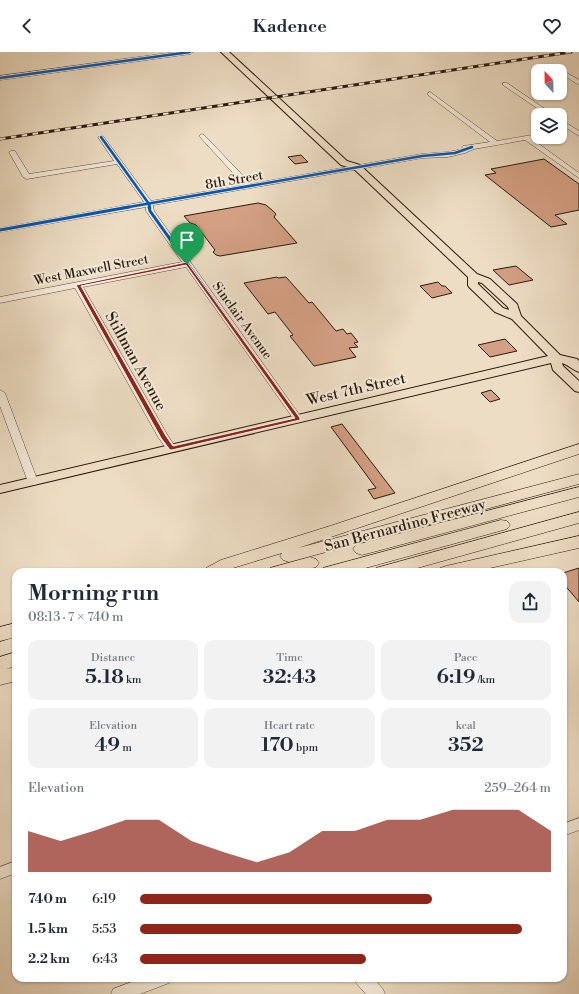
<!DOCTYPE html>
<meta charset="utf-8">
<style>
:root{--surface:#fff;--page:#f2f2f3;--text:#1f2937;--muted:#747a83;--accent:#8f2418}
body{margin:0;font-family:"Libre Bodoni",serif;background:var(--page);color:var(--text);height:100vh;display:flex;flex-direction:column;font-size:15px;white-space:nowrap}
*{box-sizing:border-box;margin:0}
p{font-size:13px;color:var(--muted)}
.icon{flex:none;width:22px;height:22px;fill:none;stroke:currentColor;stroke-width:2;stroke-linecap:round;stroke-linejoin:round}
.map{position:relative;flex:1;overflow:hidden}
.drawer{position:absolute;left:12px;top:516px;width:555px;height:414px;display:flex;flex-direction:column;background:var(--surface);border-radius:12px;box-shadow:0 1px 3px #0004}
.drawer>*{flex:none}
.needle{width:26px;rotate:338deg}
.buttons{position:absolute;left:531px;top:12px;display:grid;gap:8px}
.buttons a{display:grid;place-items:center;width:36px;height:36px;border-radius:8px;background:var(--surface);box-shadow:0 1px 3px #0004;font-size:20px}
.pin{position:absolute;display:grid;place-items:center;width:34px;height:34px;color:#fff;margin:-41px -17px;border-radius:50% 50% 50% 0;rotate:-45deg;box-shadow:0 0 4px #0007}
.pin .icon{rotate:45deg}
.round{display:grid;place-items:center;flex:none;width:42px;height:42px;border-radius:12px;background:var(--page)}
.head{display:flex;align-items:center;justify-content:space-between;height:68px;padding:0 16px}
h1{font-size:22px;font-weight:600;line-height:30px}
.stats{display:grid;grid-template-columns:repeat(3,1fr);gap:6px;height:68px;padding:4px 16px}
.stats div{display:grid;align-content:center;border-radius:10px;background:var(--page);text-align:center}
.stats b{font-size:20px;font-weight:600}
.stats small{font-size:11px;font-weight:400}
.stats p{font-size:11px}
.chart{height:112px;padding:8px 16px}
.chart p{display:flex;justify-content:space-between}
.chart svg{width:100%;height:72px;margin-top:4px;fill:var(--accent);opacity:.7}
ul{padding:0 16px;list-style:none;font-size:13px}
li{display:grid;grid-template-columns:64px 48px 1fr;align-items:center;height:30px}
li i{height:10px;border-radius:5px;background:var(--accent)}
header{display:flex;justify-content:space-between;align-items:center;height:52px;padding:0 16px;background:var(--surface);font-size:18px;font-weight:600}
.map>svg:first-child{display:block}
.building{fill:#d4a084;stroke:#2a1a0d}
.lines{fill:none;stroke-linecap:round;stroke-linejoin:round}
.minor-casing{stroke:#5b4b3b;stroke-width:1}
.major-casing{stroke:#2a1a0d;stroke-width:2}
.highway-casing{stroke:#2a1a0d;stroke-width:1}
.minor{fill:#f3e9d9;fill-rule:evenodd}
.major{fill:#edddc4;fill-rule:evenodd}
.highway{fill:#edddc4;fill-rule:evenodd}
.rail-casing{stroke:#2a1a0d;stroke-width:3}
.rail{stroke:#f3e9d9;stroke-width:2;stroke-dasharray:5.5;stroke-linecap:butt}
.cycleway-far2-casing{stroke:#f3e9d9;stroke-width:4}
.cycleway-far1-casing{stroke:#f3e9d9;stroke-width:5}
.cycleway-casing{stroke:#f3e9d9;stroke-width:6}
.cycleway-far2{stroke:#0057b8;stroke-width:2.5}
.cycleway-far1{stroke:#0057b8;stroke-width:3}
.cycleway{stroke:#0057b8;stroke-width:4}
.route{fill:#8f2418;stroke:#fff;fill-rule:evenodd}
.labels{text-anchor:middle;stroke-width:4;stroke-linejoin:round;paint-order:stroke}
.far-street-label{font-size:13px;fill:#2a1a0d;stroke:#f3e9d9}
.street-label{font-size:15px;fill:#2a1a0d;stroke:#f3e9d9}
</style>
<header><svg class="icon" aria-label="back" viewBox="0 0 24 24"><path d="M15 5l-7 7 7 7"/></svg>Kadence<svg class="icon" aria-label="heart" viewBox="0 0 24 24"><path d="M12 20l-8-8c-3-5 5-10 8-4 3-6 11-1 8 4z"/></svg></header>
<div class="map">
<svg width="579" height="942" viewBox="0 0 579 942">
<rect width="100%" height="100%" fill="#edddc4"/>
<filter id="stains"><feTurbulence type="fractalNoise" baseFrequency=".005" numOctaves="4"/><feColorMatrix values="0 0 0 0 .2 0 0 0 0 .09 0 0 0 0 .02 0 0 0 .5 -.17"/></filter>
<radialGradient id="worn" r=".72"><stop offset=".6" stop-color="#630" stop-opacity="0"/><stop offset="1" stop-color="#630" stop-opacity=".3"/></radialGradient>
<g class="building">
<polygon points="301,103 308,110 295,112 288,105"/>
<polygon points="544,107 579,132 579,158 555,163 567,172 551,175 485,123 496,121 491,117"/>
<polygon points="258,151 266,153 273,159 276,162 274,165 297,191 220,204 216,203 213,200 215,198 196,173 190,171 184,164"/>
<polygon points="516,214 533,228 509,233 493,218"/>
<polygon points="277,225 278,226 286,225 309,251 312,250 336,279 343,277 347,282 351,281 358,290 354,291 358,295 349,296 356,305 314,314 290,284 293,283 275,260 268,262 244,231"/>
<polygon points="438,230 442,234 445,234 452,241 432,246 420,234"/>
<polygon points="505,287 517,299 490,305 478,293"/>
<polygon points="491,338 500,347 490,350 481,341"/>
<polygon points="342,372 395,441 374,447 368,438 376,436 331,375"/>
<polygon points="579,516 579,550 563,531 563,521"/>
</g>
<g class="lines">
<defs>
<g id="minor">
<polygon points="177,0 193,0 190,2 0,28 0,24"/>
<polygon points="563,21 567,21 579,28 579,33 563,23"/>
<polygon points="503,31 507,31 554,63 547,63 503,33"/>
<polygon points="430,40 497,89 538,82 538,85 540,85 532,87 579,121 579,126 525,88 474,97 465,101 448,105 422,106 153,153 154,159 301,365 303,367 301,369 295,369 186,215 83,235 168,384 177,397 172,400 168,399 158,385 75,236 0,251 0,245 182,210 146,159 146,155 0,180 0,176 144,150 117,112 27,127 23,125 9,100 11,99 15,99 29,122 114,109 98,85 103,84 151,149 244,133 200,85 199,84 202,82 204,83 251,132 422,102 448,100 463,97 462,95 463,94 490,90 428,43 428,41"/>
<polygon points="560,67 579,79 579,84 560,72"/>
<polygon points="0,338 5,341 38,430 37,432 33,433 28,430 0,354"/>
<polygon points="579,766 579,778 563,784 563,772"/>
<polygon points="16,809 16,821 0,827 0,815"/>
<polygon points="142,926 171,926 169,931 140,942 111,942 113,937"/>
<polygon points="354,926 373,926 383,937 385,942 366,942 356,931"/>
</g>
<path id="major" d="M221,0H229L347,109L360,113L477,222L490,227L517,252L521,264L560,303L577,307L579,309V320C572,318 569,313 562,311L563,314L579,329V340L575,339L553,318L551,311L0,441V433L548,304L512,267L495,260L469,235L468,233V225L354,117L341,113ZM478,230L482,231L508,255L509,258L503,256L478,232Z"/>
<g id="highway">
<polygon points="579,392 579,402 298,496 579,422 579,432 289,510 283,508 280,504 282,501 233,516 226,520 203,520 206,516 221,508 330,474"/>
<polygon points="579,435 579,445 362,503 356,501 353,497 356,493"/>
<polygon points="579,460 579,471 403,520 373,520 376,516"/>
<polygon points="501,468 507,469 510,473 507,477 351,520 320,520 323,516"/>
<polygon points="579,484 579,496 472,520 437,520 440,516 446,514"/>
<polygon points="310,505 316,507 319,511 316,515 298,520 267,520 270,516"/>
<polygon points="16,571 16,585 0,589 0,575"/>
<polygon points="16,585 16,599 0,604 0,590"/>
<polygon points="16,600 16,614 6,617 16,615 16,629 0,633 0,605"/>
</g>
</defs>
<use href="#minor" class="minor-casing"/>
<use href="#major" class="major-casing"/>
<use href="#highway" class="highway-casing"/>
<use href="#minor" class="minor"/>
<use href="#major" class="major"/>
<use href="#highway" class="highway"/>
<defs>
<polyline id="rail" points="0,87 571,0"/>
</defs>
<use href="#rail" class="rail-casing"/>
<use href="#rail" class="rail"/>
<defs>
<g id="cycleway-far2">
<polyline points="0,26 190,0"/>
<polyline points="101,85 149,152 150,156"/>
<polyline points="123,156 422,104 455,101 472,95"/>
</g>
<g id="cycleway-far1">
<polyline points="149,155 150,159 290,356"/>
<polyline points="0,178 129,155"/>
</g>
<polyline id="cycleway" points="290,355 298,367"/>
</defs>
<use href="#cycleway-far2" class="cycleway-far2-casing"/>
<use href="#cycleway-far1" class="cycleway-far1-casing"/>
<use href="#cycleway" class="cycleway-casing"/>
<use href="#cycleway-far2" class="cycleway-far2"/>
<use href="#cycleway-far1" class="cycleway-far1"/>
<use href="#cycleway" class="cycleway"/>
</g>
<path class="route" d="M187,210L300,366V368L172,398H170L161,386L76,233ZM186,213L295,366L173,394L166,384L81,234Z"/>
<g class="labels">
<g class="far-street-label">
<text transform="translate(234 127) rotate(-10)" y="5">8th Street</text>
<text transform="translate(91 217) rotate(-11)" y="5">West Maxwell Street</text>
<text transform="translate(243 268) rotate(54)" y="5">Sinclair Avenue</text>
</g>
<g class="street-label">
<text transform="translate(136 309) rotate(61)" y="5">Stillman Avenue</text>
<text transform="translate(356 337) rotate(-13)" y="5">West 7th Street</text>
<text transform="translate(405 473) rotate(-15)" y="5">San Bernardino Freeway</text>
</g>
</g>
<rect width="100%" height="100%" filter="url(#stains)"/>
<rect width="100%" height="100%" fill="url(#worn)"/>
</svg>
<div class="buttons">
<a><svg class="needle" viewBox="-14 -14 28 28"><path d="M0-13l5 13h-10z" fill="#e53935"/><path d="M0 13l5-13h-10z" fill="#747a83"/></svg></a>
<a><svg class="icon" aria-label="layers" viewBox="0 0 24 24"><path d="M12 4l9 5-9 5-9-5zM3 14l9 5 9-5"/></svg></a>
</div>
<div class="pin" style="left:187px;top:212px;background:#1e9e55"><svg class="icon" aria-label="arrive" viewBox="0 0 24 24"><path d="M6 21V4h12l-3 4 3 4H6"/></svg></div>
<section class="drawer">
<div class="head"><div><h1>Morning run</h1><p>08:13 · 7 × 740 m</p></div><a class="round"><svg class="icon" aria-label="share" viewBox="0 0 24 24"><path d="M12 15V3M7 8l5-5 5 5M5 13v7h14v-7"/></svg></a></div>
<div class="stats">
<div><p>Distance</p><b>5.18<small> km</small></b></div>
<div><p>Time</p><b>32:43</b></div>
<div><p>Pace</p><b>6:19<small> /km</small></b></div>
</div>
<div class="stats">
<div><p>Elevation</p><b>49<small> m</small></b></div>
<div><p>Heart rate</p><b>170<small> bpm</small></b></div>
<div><p>kcal</p><b>352</b></div>
</div>
<div class="chart"><p><span>Elevation</span>259–264 m</p>
<svg viewBox="0 0 160 44" preserveAspectRatio="none"><path d="M0 44V19L10 25L20 19L30 12L40 12L50 25L60 32L70 38L80 32L90 19L100 19L110 12L120 12L130 6L140 6L150 6L160 19V44z"/></svg>
</div>
<ul>
<li><b>740 m</b>6:19<i style="width:71%"></i></li>
<li><b>1.5 km</b>5:53<i style="width:93%"></i></li>
<li><b>2.2 km</b>6:43<i style="width:55%"></i></li>
</ul>
</section>
</div>
